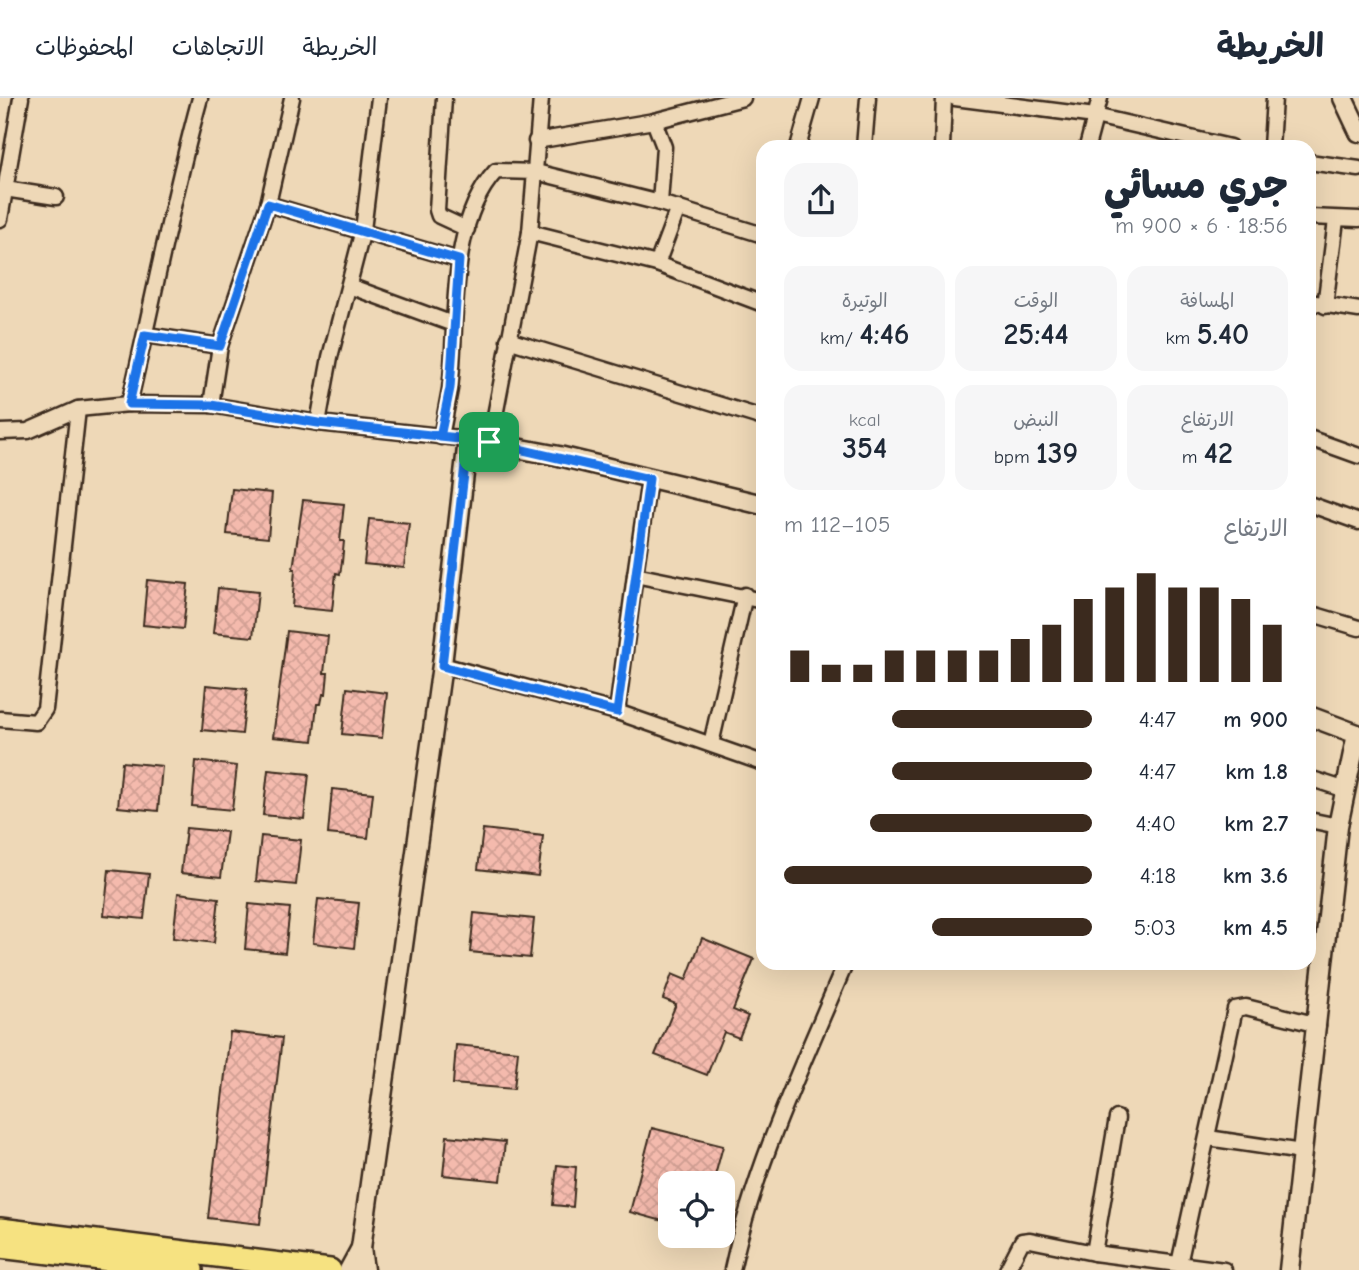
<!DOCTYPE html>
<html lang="ar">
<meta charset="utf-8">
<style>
:root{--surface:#fff;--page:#f6f6f7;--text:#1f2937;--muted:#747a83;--line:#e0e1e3;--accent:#3b2a1e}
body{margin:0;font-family:"Comic Neue","Playpen Sans Arabic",sans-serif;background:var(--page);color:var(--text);direction:rtl;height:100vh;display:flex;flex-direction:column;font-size:26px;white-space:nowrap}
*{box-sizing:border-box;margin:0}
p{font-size:23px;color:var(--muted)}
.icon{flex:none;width:38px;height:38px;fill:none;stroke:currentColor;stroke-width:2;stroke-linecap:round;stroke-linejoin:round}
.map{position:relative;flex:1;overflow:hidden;direction:ltr}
.side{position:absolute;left:756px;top:42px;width:560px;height:830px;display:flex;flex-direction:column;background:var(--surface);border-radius:21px;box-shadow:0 7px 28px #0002;direction:rtl}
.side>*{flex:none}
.fabs{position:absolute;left:658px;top:1073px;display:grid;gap:14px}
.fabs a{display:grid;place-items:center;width:77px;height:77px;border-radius:14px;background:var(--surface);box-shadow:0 7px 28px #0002;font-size:35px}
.pin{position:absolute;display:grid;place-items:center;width:60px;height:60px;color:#fff;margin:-30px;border-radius:14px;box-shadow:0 4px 10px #0006}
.round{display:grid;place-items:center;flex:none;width:74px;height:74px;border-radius:21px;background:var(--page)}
.overview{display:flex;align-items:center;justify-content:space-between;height:119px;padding:0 28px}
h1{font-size:38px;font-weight:800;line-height:52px}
.stats{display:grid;grid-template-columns:repeat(3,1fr);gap:10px;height:119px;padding:7px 28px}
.stats div{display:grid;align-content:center;border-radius:18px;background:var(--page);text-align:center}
.stats b{font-size:30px;font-weight:800}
.stats small{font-size:19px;font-weight:400}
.stats p{font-size:19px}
.chart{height:196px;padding:14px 28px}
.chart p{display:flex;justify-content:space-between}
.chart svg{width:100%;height:126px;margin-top:7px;stroke:var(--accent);stroke-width:6}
ul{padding:0 28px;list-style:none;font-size:23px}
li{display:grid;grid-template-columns:112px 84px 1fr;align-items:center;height:52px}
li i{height:18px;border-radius:9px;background:var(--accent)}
header{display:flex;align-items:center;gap:42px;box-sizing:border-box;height:98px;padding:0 35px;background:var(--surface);border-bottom:2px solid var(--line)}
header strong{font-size:33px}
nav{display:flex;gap:38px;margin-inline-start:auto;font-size:24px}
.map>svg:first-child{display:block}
.building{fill:url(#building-cross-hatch);stroke:#3b2a1e;stroke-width:2}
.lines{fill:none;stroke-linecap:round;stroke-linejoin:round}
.minor-casing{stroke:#3b2a1e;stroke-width:19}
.tertiary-casing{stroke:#3b2a1e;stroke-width:23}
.primary-casing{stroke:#3b2a1e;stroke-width:26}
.minor{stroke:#eed8b7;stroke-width:14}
.tertiary{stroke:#eed8b7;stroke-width:18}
.primary{stroke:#f6e281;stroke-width:21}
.route-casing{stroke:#fff;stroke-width:14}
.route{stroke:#1a73e8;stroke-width:9}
</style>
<header>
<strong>الخريطة</strong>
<nav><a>الخريطة</a><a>الاتجاهات</a><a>المحفوظات</a></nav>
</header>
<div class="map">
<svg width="1359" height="1172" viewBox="0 0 1359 1172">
<defs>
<pattern id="building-cross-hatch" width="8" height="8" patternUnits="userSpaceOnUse" patternTransform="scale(1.75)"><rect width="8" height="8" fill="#f4baad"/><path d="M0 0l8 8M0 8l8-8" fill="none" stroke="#d2a094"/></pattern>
</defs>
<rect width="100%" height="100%" fill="#eed8b7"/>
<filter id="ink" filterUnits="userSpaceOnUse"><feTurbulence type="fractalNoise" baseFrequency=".0143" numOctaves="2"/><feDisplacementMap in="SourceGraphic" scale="14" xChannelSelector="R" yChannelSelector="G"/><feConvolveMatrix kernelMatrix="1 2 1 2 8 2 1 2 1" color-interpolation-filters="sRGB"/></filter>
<g filter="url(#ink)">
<g class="building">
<polygon points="232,391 272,395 268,440 227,436"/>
<polygon points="303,402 344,406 340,443 344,443 342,464 340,476 336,475 332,513 292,509 295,471 293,471"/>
<polygon points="369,421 409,425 404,470 364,466"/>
<polygon points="147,482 188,486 183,531 143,527"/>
<polygon points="218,490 258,494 253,539 213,535"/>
<polygon points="287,533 328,538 324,575 328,575 326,596 323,596 321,606 317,606 313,643 273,639"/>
<polygon points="206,587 247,591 242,636 202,632"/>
<polygon points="347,590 387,595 382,640 342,636"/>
<polygon points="196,663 237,668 232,712 192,708"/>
<polygon points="122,664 162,668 158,713 118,709"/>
<polygon points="268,672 309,676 304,721 263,717"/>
<polygon points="332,691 373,695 368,740 328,736"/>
<polygon points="186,730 227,734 221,779 181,775"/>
<polygon points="483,731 543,738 538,778 478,771"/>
<polygon points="261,738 301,742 296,787 256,783"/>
<polygon points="109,772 149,776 144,821 104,817"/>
<polygon points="178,795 219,800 214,845 173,840"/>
<polygon points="318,801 359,805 354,850 313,845"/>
<polygon points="249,806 290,810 285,855 245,851"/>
<polygon points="474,815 534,821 530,860 470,854"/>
<polygon points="702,840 754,861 733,912 748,918 739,940 724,934 707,977 655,957 676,906 663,901 672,876 686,882"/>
<polygon points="230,934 282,940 260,1126 208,1120"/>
<polygon points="456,947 518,953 514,991 453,986"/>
<polygon points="652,1030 723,1048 713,1085 670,1085 670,1125 630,1114"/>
<polygon points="447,1038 505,1044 501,1083 443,1077"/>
<polygon points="557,1067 576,1069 573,1109 553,1107"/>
</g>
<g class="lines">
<defs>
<g id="minor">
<polyline points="444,0 437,112 439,118 467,131"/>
<polyline points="955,0 1095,18 1230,49"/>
<polyline points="536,43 654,23 743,0"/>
<polyline points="798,49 812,0"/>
<polyline points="864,49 868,0"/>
<polyline points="942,49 944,0"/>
<polyline points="1087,49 1100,0"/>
<polyline points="1271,49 1274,0"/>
<polyline points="1309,64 1359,71"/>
<polyline points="5,91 56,99"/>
<polyline points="660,105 763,137"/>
<polyline points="268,106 292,0"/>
<polyline points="1309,119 1359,121"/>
<polyline points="0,121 21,0"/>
<polyline points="530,134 657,166 763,206"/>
<polyline points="657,166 678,110"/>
<polyline points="349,188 453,226"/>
<polyline points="1309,204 1359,212"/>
<polyline points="1325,208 1336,122"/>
<polyline points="146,237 220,248"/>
<polyline points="508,242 763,320"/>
<path d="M129,306C153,204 172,101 200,0"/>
<polyline points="211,307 220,248 268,106 459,162"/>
<polyline points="318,325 330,259 363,132 379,0"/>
<polyline points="0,334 28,333 78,311 129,306 211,307 318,325 468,341"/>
<path d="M441,339C444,323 447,307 450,291C458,225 447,126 496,73L536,74L660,105L664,49L654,23"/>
<polyline points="1309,340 1359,358"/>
<polyline points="490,344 530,134 541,0"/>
<polyline points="649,381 635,477 763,503"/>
<polyline points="1309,406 1359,424"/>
<polyline points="1309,515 1359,530"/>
<polyline points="442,567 617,614 635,477"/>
<polyline points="617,614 763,665"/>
<polyline points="0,621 36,624 45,611 78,311"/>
<polyline points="711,646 745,497"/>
<polyline points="1309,680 1346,692"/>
<polyline points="1309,722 1338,728"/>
<polyline points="1208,1040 1302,1054"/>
<polyline points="1094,1155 1117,1020"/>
<polyline points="1179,1166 1235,911 1246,909 1318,927"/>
<path d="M732,1172C755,1065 804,964 846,864"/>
<polyline points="1007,1172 1022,1143 1030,1142 1094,1155 1224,1172"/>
</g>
<g id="tertiary">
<polyline points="1343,0 1359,34"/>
<polyline points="349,1172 361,1150"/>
<polyline points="364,1172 361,1150 442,567 468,341 559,358 763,407"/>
<polyline points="1289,1172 1338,728 1357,636 1309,618"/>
</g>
<g id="primary">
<polyline points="0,1131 330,1172"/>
<polyline points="0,1149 192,1172"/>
</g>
</defs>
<use href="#minor" class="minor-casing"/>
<use href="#tertiary" class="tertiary-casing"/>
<use href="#primary" class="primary-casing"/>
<use href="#minor" class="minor"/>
<use href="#tertiary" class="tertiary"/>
<use href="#primary" class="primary"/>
</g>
</g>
<g class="lines" filter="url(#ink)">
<defs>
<polyline id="route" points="489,344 440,339 450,290 459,162 268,106 220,248 145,237 129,306 211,307 318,325 468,341 442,568 617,614 649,381 489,344"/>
</defs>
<use href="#route" class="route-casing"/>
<use href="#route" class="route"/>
</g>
</svg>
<div class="fabs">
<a><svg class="icon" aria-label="locate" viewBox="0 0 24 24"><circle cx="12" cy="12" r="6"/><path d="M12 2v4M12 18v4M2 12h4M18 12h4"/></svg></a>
</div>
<div class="pin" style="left:489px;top:344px;background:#1e9e55"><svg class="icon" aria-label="arrive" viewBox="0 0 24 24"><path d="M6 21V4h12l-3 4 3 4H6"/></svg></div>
<section class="side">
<div class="overview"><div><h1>جري مسائي</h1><p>18:56 · 6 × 900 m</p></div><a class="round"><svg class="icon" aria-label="share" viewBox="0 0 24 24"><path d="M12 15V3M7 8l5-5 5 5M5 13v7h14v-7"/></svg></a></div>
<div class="stats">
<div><p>المسافة</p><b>5.40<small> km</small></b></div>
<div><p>الوقت</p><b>25:44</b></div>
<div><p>الوتيرة</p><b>4:46<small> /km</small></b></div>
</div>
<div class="stats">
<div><p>الارتفاع</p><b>42<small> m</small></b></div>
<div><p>النبض</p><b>139<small> bpm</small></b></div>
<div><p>kcal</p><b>354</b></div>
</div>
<div class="chart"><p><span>الارتفاع</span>105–112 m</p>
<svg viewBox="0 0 160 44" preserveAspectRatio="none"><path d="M5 44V33M15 44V38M25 44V38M35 44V33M45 44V33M55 44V33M65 44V33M75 44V29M85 44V24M95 44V15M105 44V11M115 44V6M125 44V11M135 44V11M145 44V15M155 44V24"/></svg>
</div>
<ul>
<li><b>900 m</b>4:47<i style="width:65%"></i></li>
<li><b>1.8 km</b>4:47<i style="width:65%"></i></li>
<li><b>2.7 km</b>4:40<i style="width:72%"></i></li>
<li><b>3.6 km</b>4:18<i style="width:100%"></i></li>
<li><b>4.5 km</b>5:03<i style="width:52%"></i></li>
</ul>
</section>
</div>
